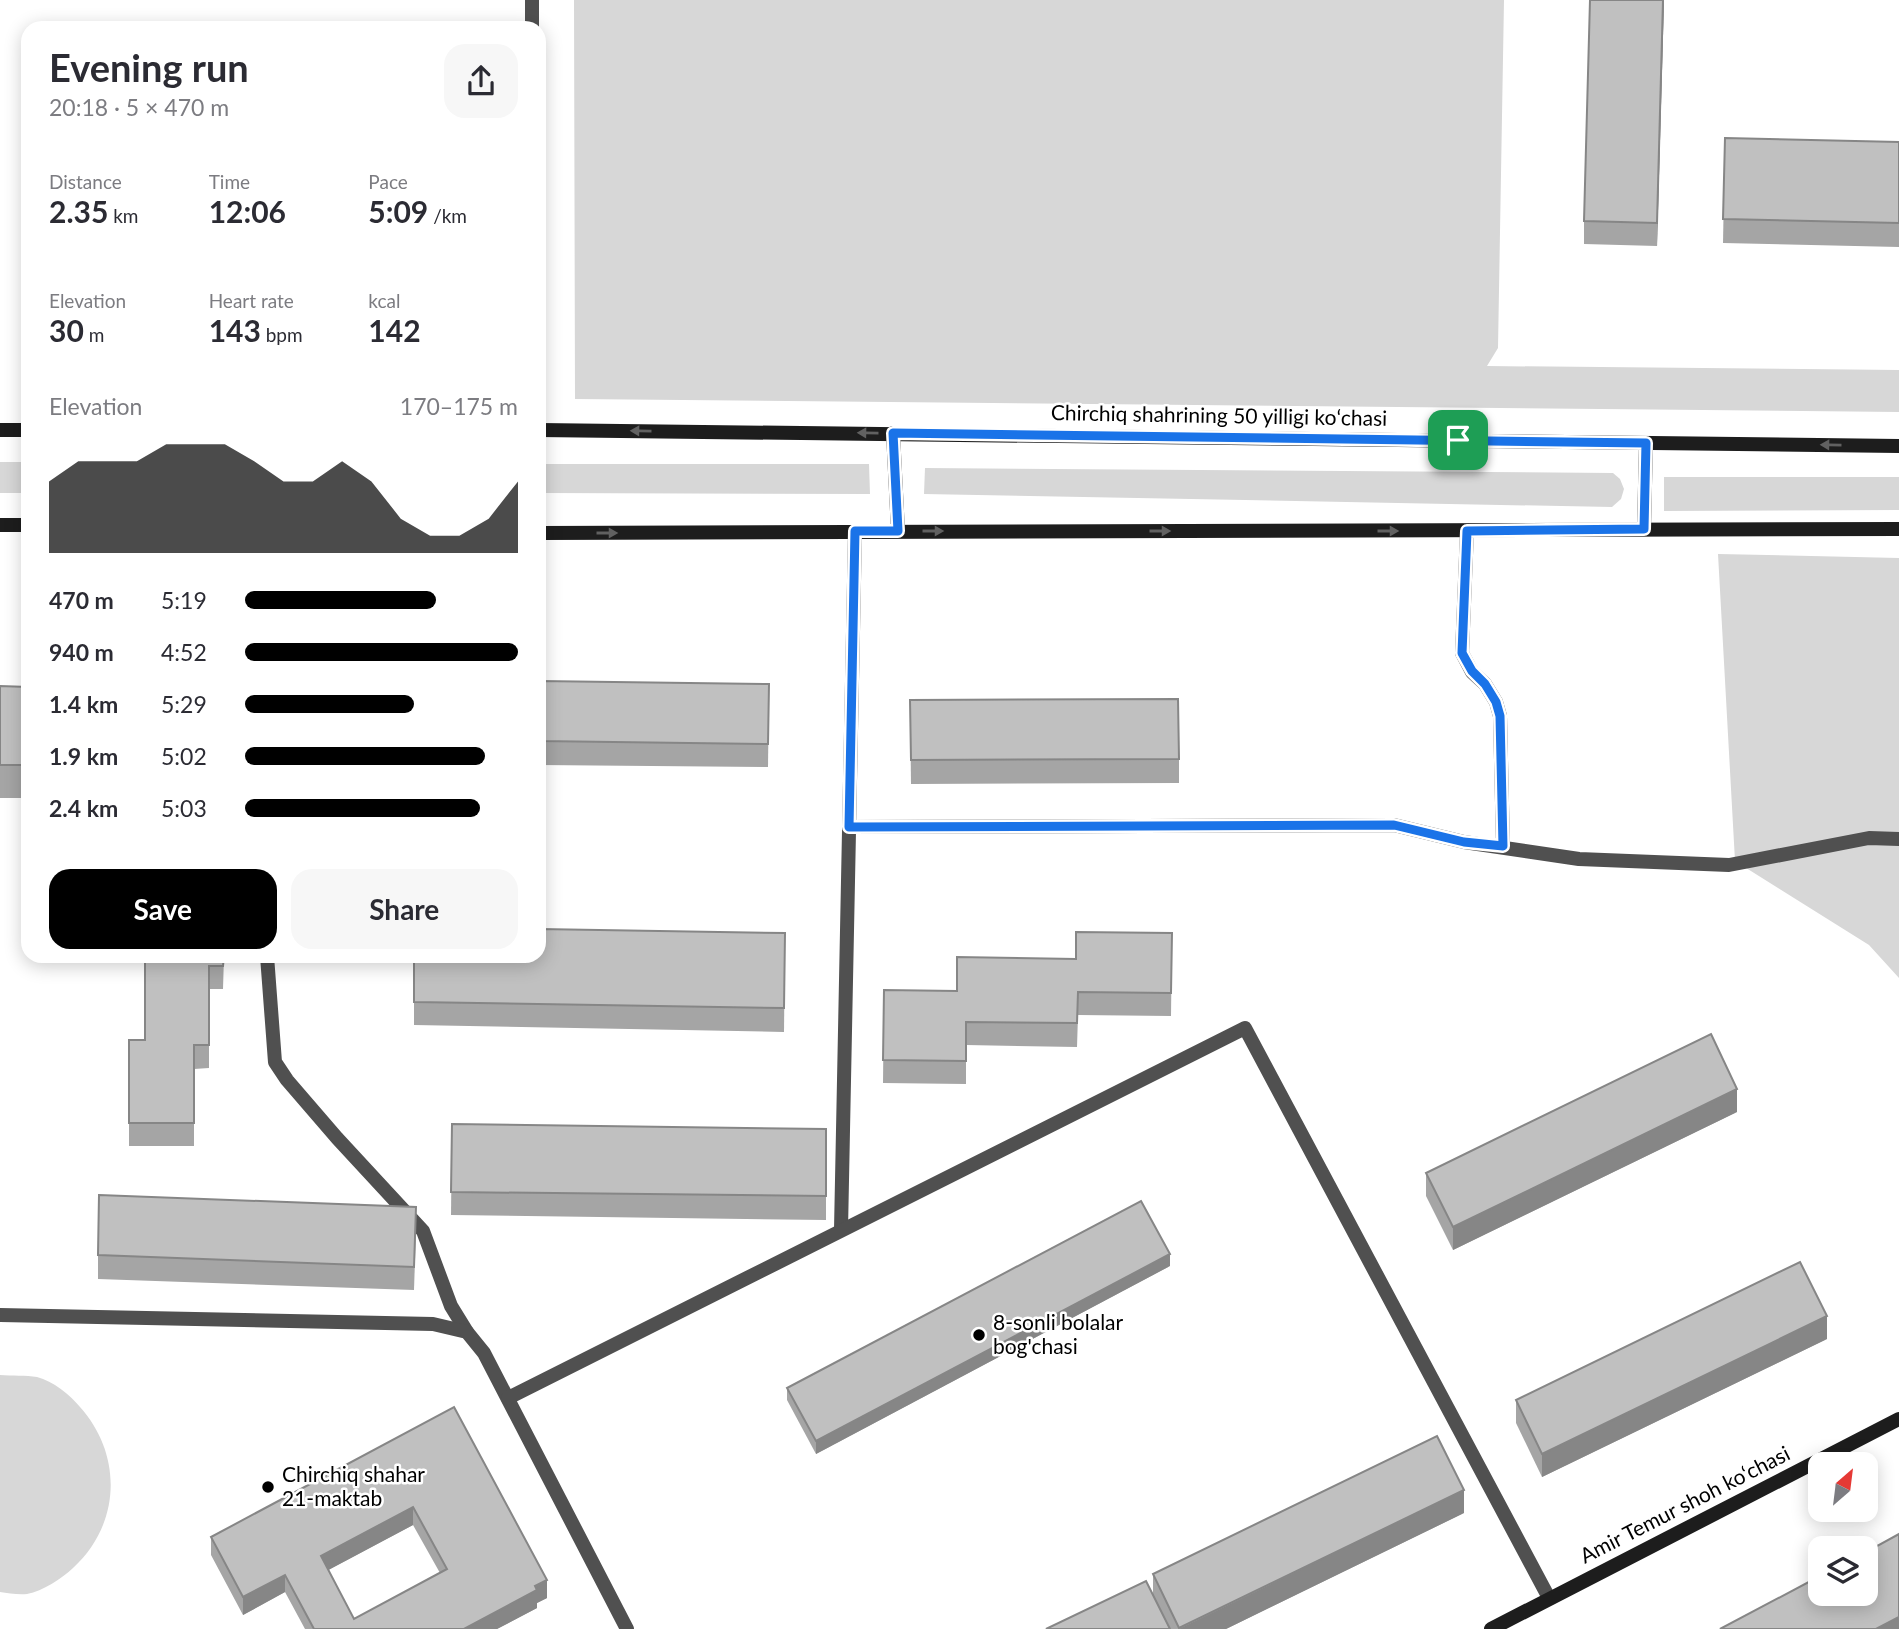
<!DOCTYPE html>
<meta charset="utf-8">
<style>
:root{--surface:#fff;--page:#f7f7f7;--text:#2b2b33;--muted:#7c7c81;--accent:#000}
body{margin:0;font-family:Lato,sans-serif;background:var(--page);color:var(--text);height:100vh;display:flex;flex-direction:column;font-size:26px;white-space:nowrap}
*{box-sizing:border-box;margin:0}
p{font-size:23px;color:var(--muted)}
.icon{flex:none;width:38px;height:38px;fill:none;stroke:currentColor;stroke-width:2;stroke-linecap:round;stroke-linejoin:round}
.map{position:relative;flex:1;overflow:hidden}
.panel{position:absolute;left:21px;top:21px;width:525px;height:942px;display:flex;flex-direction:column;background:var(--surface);border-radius:21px;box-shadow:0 4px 18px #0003}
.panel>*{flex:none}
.needle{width:46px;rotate:28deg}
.tools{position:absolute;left:1808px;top:1452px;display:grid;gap:14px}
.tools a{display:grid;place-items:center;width:70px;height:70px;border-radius:14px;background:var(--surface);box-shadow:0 4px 18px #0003;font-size:35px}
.pin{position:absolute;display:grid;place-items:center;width:60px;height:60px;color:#fff;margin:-30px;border-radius:14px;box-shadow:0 4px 10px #0006}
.round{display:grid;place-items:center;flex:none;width:74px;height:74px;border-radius:21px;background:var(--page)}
.summary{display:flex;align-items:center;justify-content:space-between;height:119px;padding:0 28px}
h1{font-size:38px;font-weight:700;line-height:52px}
.stats{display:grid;grid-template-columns:repeat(3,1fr);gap:10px;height:119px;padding:7px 28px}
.stats div{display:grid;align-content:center}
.stats b{font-size:30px;font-weight:700}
.stats small{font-size:19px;font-weight:400}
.stats p{font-size:19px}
.chart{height:196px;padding:14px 28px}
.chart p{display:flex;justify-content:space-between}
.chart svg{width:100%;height:126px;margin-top:7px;fill:var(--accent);opacity:.7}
.button{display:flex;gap:14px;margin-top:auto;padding:14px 28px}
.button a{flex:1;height:80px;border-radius:21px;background:var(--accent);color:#fff;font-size:28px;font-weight:700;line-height:80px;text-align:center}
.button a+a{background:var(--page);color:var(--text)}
ul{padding:0 28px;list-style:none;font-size:23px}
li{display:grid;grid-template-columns:112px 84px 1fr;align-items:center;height:52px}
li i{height:18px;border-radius:9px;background:var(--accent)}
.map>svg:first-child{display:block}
.green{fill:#d7d7d7}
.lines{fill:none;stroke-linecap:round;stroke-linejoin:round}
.service{stroke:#505050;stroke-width:14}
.tertiary{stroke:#505050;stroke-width:14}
.secondary{stroke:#1d1d1d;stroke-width:14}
.wall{fill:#a5a5a5;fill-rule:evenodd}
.shaded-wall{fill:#868686}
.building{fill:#c0c0c0;stroke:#868686;stroke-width:2;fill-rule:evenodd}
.oneway{fill:#616161}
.route-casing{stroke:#fff;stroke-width:14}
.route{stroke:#1a73e8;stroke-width:9}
.poi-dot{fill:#000;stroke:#fff;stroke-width:2.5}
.labels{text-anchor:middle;stroke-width:5;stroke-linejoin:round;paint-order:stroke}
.street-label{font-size:21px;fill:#000;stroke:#fff}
.poi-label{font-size:21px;fill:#000;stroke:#fff;text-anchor:start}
</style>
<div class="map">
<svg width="1899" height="1629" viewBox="0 0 1899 1629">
<rect width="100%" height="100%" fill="#fff"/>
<g class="green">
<polygon points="574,0 1504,0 1498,348 1487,366 1899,370 1899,412 575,399"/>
<rect x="0" y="462" width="28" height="31"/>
<polygon points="539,464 869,464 870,494 539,493"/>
<polygon points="925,468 1613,473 1620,479 1624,489 1621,499 1612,507 924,494"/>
<polygon points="1664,477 1899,477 1899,510 1664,511"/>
<polygon points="1718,554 1899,558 1899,978 1869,945 1735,861"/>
<path d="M0,1375C12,1376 26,1375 37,1377C53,1381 70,1395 80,1407C123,1455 121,1524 73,1568C61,1579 43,1591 27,1594C18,1595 8,1593 0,1592Z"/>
</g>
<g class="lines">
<g class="service">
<polyline points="1467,531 1462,653 1472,672 1485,684 1496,702 1500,716 1503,846"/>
<polyline points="849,827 1394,825 1464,842 1579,859 1729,865 1869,838 1899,839"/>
<polyline points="267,956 275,1062 287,1080 337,1138 423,1231 451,1306 467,1332"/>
<polyline points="841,1230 855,532"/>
<polyline points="0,1315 433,1324 467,1332 484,1353 627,1629"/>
<polyline points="508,1398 1245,1028 1549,1598"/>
</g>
<polyline class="tertiary" points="532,28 532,0"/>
<g class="secondary">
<polyline points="0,430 28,430"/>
<polyline points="539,430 1899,446"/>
<polyline points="893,433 898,531"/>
<polyline points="0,525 28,525"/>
<polyline points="1644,529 1646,443"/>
<polyline points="539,533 1899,529"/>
<polyline points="1491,1629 1899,1419"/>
</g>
</g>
<g class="wall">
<polygon points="1664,0 1657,246 1584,244 1584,221"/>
<polygon points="1725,138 1899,142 1899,247 1723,243"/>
<polygon points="539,681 769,684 768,767 539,765"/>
<polygon points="0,686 28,687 28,798 0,798"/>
<polygon points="910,700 1179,759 1179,783 911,784"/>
<polygon points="785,933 784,1032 414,1025 414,956"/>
<polygon points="1172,933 1171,1016 1078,1015 1077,1047 966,1045 966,1084 883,1083 884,990 957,991"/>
<polygon points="224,956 223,989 209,989 209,1068 194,1069 194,1146 129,1146 129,1040 145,1040 158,961"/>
<polygon points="1737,1112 1453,1250 1426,1196 1426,1173"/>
<polygon points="452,1124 826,1129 826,1220 451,1215"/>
<polygon points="416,1230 414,1290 98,1279 98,1255"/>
<polygon points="1170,1266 816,1454 787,1400 787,1388"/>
<polygon points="1827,1339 1542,1477 1516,1423 1516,1400"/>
<path d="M454,1407L547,1598L537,1603V1608L497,1629H305L285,1592L243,1615L211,1555V1537ZM413,1525L440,1573L354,1619L328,1570Z"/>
<polygon points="1464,1513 1226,1629 1046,1629 1153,1594 1153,1574"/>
</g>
<g class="shaded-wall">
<polygon points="1663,0 1664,0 1657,246 1657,223"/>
<polygon points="1737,1089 1737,1112 1453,1250 1453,1227"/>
<polygon points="1170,1254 1170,1266 816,1454 816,1441"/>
<polygon points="1827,1316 1827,1339 1542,1477 1542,1454"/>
<polygon points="1464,1490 1464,1513 1226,1629 1179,1629"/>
<polygon points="413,1507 413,1525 321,1574 321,1556"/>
<polygon points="285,1575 285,1592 243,1615 243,1597"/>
<polygon points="547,1580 547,1598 537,1603 537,1608 497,1629 464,1629"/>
<polygon points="1899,1617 1899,1629 1876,1629"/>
</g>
<g class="building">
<polygon points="1590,0 1663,0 1657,223 1584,221"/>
<polygon points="1725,138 1899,142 1899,223 1723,219"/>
<polygon points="539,681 769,684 768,744 539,741"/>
<polygon points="0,686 28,687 28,765 0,765"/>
<polygon points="1178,699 1179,759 911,760 910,700"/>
<polygon points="539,929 785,933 784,1008 414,1002 414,956 539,956"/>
<polygon points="1076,932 1172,933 1171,993 1078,992 1077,1023 966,1022 966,1061 883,1060 884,990 957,991 957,957 1076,959"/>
<polygon points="158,956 224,956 223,966 209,966 209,1045 194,1045 194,1123 129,1123 129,1040 145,1040 145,961 158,961"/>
<polygon points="1711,1034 1737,1089 1453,1227 1426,1173"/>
<polygon points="452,1124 826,1129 826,1196 451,1192"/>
<polygon points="99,1195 416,1207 414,1267 98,1255"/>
<polygon points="1141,1201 1170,1254 816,1441 787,1388"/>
<polygon points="1800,1262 1827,1316 1542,1454 1516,1400"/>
<path d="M454,1407L547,1580L535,1586L537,1590L464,1629H314L285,1575L243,1597L211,1537ZM413,1507L447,1569L354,1619L321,1556Z"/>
<polygon points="1437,1436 1464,1490 1179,1628 1153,1574"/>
<polygon points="1899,1534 1899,1617 1876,1629 1720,1629 1820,1576 1820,1594 1866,1594 1866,1552"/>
<polygon points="1146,1581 1170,1629 1046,1629"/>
</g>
<defs><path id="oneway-solid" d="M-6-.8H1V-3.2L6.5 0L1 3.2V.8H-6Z" transform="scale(1.75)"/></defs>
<g class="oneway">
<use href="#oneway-solid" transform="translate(641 431) rotate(-179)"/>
<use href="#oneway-solid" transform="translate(868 433) rotate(-179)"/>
<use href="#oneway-solid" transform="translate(1831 445) rotate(-179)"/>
<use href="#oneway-solid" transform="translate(933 531)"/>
<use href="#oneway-solid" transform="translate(1160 531)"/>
<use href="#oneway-solid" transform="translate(1388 531)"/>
<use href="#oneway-solid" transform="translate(607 533)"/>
</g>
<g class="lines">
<defs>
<polygon id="route" points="893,433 1646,443 1644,529 1467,531 1462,653 1472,671 1485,684 1496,702 1500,716 1503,846 1464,842 1394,825 849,827 855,531 898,531"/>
</defs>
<use href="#route" class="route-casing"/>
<use href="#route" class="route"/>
</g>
<g class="poi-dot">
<circle cx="979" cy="1335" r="7"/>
<circle cx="268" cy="1487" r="7"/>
</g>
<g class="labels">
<g class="street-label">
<text transform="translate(1219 416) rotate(1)" y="7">Chirchiq shahrining 50 yilligi koʻchasi</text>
<text transform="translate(1685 1505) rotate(-27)" y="7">Amir Temur shoh ko‘chasi</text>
</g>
<g class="poi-label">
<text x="993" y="1330">8-sonli bolalar<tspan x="993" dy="24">bog'chasi</tspan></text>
<text x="282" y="1482">Chirchiq shahar<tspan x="282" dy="24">21-maktab</tspan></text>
</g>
</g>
</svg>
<div class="tools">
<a><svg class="needle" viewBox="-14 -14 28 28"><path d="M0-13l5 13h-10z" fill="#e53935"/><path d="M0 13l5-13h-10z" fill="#7c7c81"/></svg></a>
<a><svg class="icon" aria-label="layers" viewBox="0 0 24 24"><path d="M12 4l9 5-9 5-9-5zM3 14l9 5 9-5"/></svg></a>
</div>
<div class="pin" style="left:1458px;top:440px;background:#1e9e55"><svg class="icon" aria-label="arrive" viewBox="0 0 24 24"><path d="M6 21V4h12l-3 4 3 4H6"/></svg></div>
<section class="panel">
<div class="summary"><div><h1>Evening run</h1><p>20:18 · 5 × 470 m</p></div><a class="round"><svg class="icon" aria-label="share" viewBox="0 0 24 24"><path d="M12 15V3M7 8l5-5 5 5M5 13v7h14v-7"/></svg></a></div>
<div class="stats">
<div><p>Distance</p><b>2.35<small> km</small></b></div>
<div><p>Time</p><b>12:06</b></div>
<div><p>Pace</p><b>5:09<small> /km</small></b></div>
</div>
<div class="stats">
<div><p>Elevation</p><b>30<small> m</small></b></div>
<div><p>Heart rate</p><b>143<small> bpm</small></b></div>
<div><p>kcal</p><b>142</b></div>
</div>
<div class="chart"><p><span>Elevation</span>170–175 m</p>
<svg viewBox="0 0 160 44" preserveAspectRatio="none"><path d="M0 44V19L10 12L20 12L30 12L40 6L50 6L60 6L70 12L80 19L90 19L100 12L110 19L120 32L130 38L140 38L150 32L160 19V44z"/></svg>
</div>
<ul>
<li><b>470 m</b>5:19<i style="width:70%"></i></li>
<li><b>940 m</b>4:52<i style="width:100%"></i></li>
<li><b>1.4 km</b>5:29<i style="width:62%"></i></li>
<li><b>1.9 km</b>5:02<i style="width:88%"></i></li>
<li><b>2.4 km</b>5:03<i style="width:86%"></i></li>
</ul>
<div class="button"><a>Save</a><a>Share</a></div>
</section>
</div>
